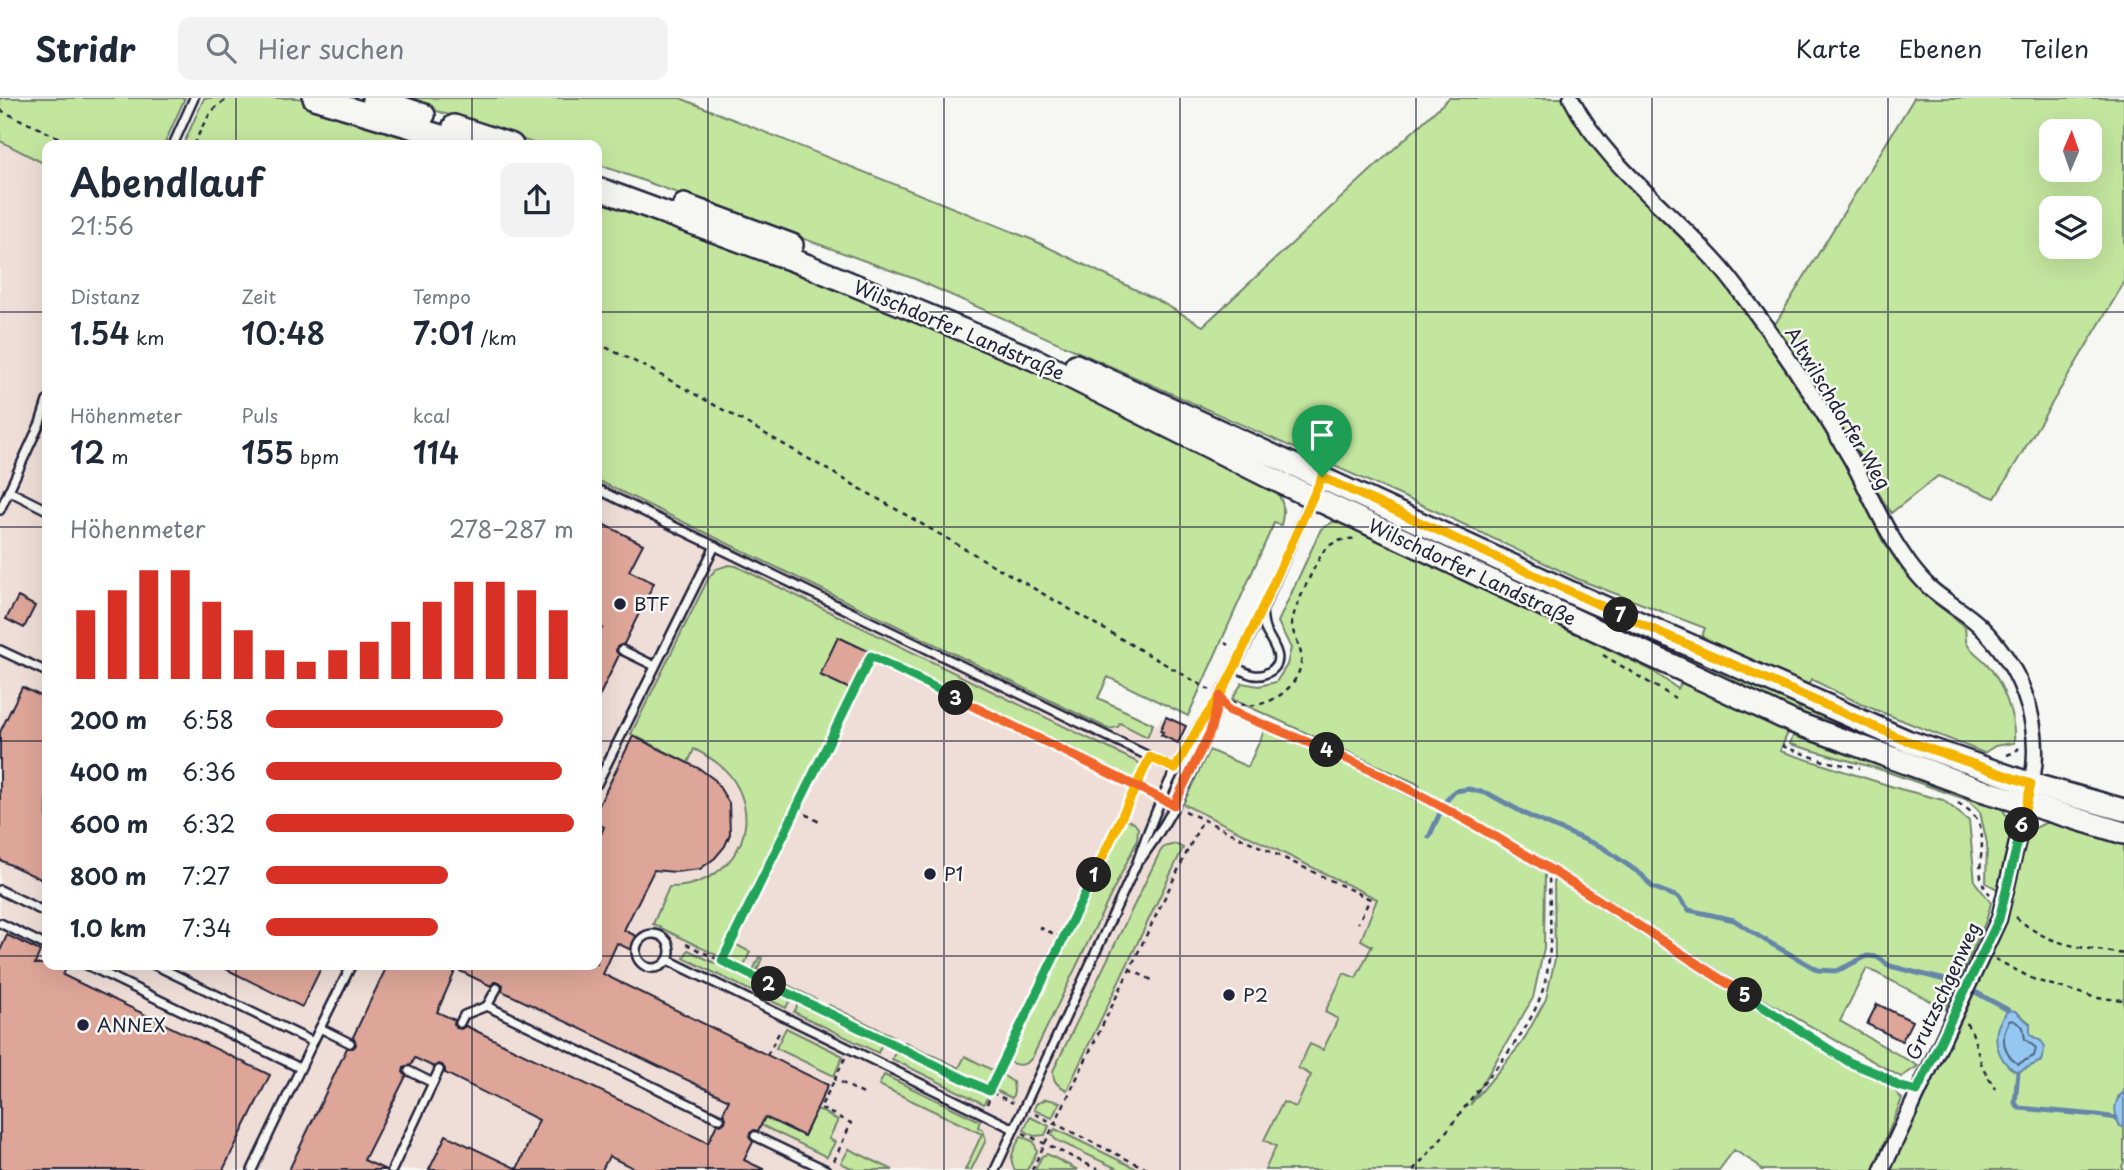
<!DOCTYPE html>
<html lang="de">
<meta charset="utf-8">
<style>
:root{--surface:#fff;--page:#f2f2f3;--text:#1f2937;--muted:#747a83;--line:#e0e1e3;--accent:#d93025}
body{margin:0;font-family:"Playpen Sans",sans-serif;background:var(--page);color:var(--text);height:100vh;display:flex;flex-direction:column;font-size:26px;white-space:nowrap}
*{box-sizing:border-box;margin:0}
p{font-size:23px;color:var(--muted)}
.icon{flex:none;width:38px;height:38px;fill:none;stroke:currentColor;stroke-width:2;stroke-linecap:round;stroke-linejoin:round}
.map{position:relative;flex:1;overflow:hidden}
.panel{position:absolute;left:42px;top:42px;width:560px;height:830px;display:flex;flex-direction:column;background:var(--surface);border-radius:14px;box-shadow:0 7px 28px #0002}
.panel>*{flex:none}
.needle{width:46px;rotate:2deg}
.buttons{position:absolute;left:2039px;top:21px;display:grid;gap:14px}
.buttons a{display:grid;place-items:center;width:63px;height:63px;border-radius:14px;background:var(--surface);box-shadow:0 7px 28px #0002;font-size:35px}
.pin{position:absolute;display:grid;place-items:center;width:60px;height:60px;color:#fff;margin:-72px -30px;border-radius:50% 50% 50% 0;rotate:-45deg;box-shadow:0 0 7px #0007}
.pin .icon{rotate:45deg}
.km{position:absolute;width:35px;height:35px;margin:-18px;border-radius:50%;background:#222;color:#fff;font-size:19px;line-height:35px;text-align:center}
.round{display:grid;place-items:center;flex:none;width:74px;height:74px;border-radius:14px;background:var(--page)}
.summary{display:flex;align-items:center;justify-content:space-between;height:119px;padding:0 28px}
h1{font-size:38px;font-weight:600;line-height:52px}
.stats{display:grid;grid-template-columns:repeat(3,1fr);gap:10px;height:119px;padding:7px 28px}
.stats div{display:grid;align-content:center}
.stats b{font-size:30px;font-weight:600}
.stats small{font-size:19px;font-weight:400}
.stats p{font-size:19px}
.chart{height:196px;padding:14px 28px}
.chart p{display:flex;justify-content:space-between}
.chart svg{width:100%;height:126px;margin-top:7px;stroke:var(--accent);stroke-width:6}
ul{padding:0 28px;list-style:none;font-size:23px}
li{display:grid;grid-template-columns:112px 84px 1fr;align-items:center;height:52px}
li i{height:18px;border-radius:9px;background:var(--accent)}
header{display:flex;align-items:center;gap:42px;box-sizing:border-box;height:98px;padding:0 35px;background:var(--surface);border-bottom:2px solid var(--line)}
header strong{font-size:33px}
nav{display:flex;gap:38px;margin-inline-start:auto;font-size:24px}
.search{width:490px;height:63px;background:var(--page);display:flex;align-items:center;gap:18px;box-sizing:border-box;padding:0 24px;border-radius:14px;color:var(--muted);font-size:26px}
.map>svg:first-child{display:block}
.built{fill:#efded7}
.green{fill:#c3e69f;stroke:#72846d;stroke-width:2;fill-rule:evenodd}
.water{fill:#94c8f1;stroke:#6686a8;stroke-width:2}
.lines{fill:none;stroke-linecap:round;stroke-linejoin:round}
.shore{stroke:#506484;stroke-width:2}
.stream{stroke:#6686a8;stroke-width:5}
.building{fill:#dea699;stroke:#22223b;stroke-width:2;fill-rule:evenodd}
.lane-casing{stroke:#22223b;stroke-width:12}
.street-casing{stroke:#22223b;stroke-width:19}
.secondary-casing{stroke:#22223b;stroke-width:26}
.path{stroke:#22223b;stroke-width:2.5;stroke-dasharray:5 5;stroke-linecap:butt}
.lane{stroke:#f6f6f2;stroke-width:7}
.street{stroke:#f6f6f2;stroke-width:14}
.secondary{stroke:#f6f6f2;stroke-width:21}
.split-1-casing{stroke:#fff;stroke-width:14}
.split-2-casing{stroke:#fff;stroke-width:14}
.split-3-casing{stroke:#fff;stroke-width:14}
.split-4-casing{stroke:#fff;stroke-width:14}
.split-5-casing{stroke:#fff;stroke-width:14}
.split-6-casing{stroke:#fff;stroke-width:14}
.split-7-casing{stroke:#fff;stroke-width:14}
.split-8-casing{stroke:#fff;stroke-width:14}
.split-1{stroke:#f5b400;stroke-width:9}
.split-2{stroke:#22a559;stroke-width:9}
.split-3{stroke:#22a559;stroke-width:9}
.split-4{stroke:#f0652b;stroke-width:9}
.split-5{stroke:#f0652b;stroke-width:9}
.split-6{stroke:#22a559;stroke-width:9}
.split-7{stroke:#f5b400;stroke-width:9}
.split-8{stroke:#f5b400;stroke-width:9}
.grid{fill:none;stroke:#22223b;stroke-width:2;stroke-opacity:0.55}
.poi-dot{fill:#22223b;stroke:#f6f6f2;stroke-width:2.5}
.labels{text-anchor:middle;stroke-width:5;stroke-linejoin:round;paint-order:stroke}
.street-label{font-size:19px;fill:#22223b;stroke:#f6f6f2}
.poi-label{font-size:19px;fill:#22223b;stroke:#f6f6f2;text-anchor:start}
</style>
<header>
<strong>Stridr</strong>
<div class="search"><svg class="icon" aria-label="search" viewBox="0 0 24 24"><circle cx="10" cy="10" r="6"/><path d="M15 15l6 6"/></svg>Hier suchen</div>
<nav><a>Karte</a><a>Ebenen</a><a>Teilen</a></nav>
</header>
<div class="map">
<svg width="2124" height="1072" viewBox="0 0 2124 1072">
<rect width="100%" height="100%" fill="#f6f6f2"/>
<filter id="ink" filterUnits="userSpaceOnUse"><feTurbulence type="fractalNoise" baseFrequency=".0143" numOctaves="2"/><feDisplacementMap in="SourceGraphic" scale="14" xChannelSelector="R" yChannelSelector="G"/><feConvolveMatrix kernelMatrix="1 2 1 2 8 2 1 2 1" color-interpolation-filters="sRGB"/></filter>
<g filter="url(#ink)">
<polygon class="built" points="0,43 47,67 47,866 597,866 597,365 1157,627 1161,620 1182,630 1179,638 1249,668 1406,744 1306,1072 0,1072"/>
<g class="green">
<polygon points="0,0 185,0 164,47 47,47 47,67 0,43"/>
<polygon points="204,0 298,0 455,47 183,47"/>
<path d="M398,0H680L1033,142L1159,203L1203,228L1449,0H1565L1621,77L1723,181L1769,241L1829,331L1882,442L1913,484L1938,507L1965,529C1966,534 1965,542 1967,546C1971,553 1982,560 1987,566C2003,585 2016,620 2014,645L1995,648L1984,655L1861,606L1811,581L1780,653L1900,691L1943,702L1969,723L1975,784L1991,805L1986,823L1946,911L1867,870L1840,923L1918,968L1901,979L1768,904L1553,767L1478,724L1474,732L1545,775L1544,850L1533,900L1470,1007L1522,945L1546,901L1555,861L1554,780L1838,963L1890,987L1902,1001L1873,1072H1761L1758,1067L1734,1052L1719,1072H1265L1276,1048L1264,1042L1283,1004L1296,1009L1311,977L1298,970L1310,946L1323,952L1338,921L1325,914L1344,875L1356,880L1372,848L1361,842L1377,801L1183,706L1209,652L1248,669L1265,631L1366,675L1414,701L1420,687L1232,601L1242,585L1259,588L1276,584L1287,567L1291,550L1278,524L1321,431L1333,424H1347L1653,573L1678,591L1690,566L1344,404V401L1697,550L1705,530L1580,482L1442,416L915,181L597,66V47H539Z"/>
<path d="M1914,0H2124V185L1995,400L1938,378L1891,415L1774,228ZM2051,33H2090V72H2051ZM2051,110H2090V149H2051Z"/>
<path d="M597,96L855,192L1013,261L1273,390C1284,401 1285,412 1281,427L1274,425L1188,618L1108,579L1098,600L1153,626L1147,639L1120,625L1118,629L1109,631L597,382Z"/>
<path d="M729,467L736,468L1143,667L1135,684L839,539L820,577L850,591L720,859L653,826L669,789C722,790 763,740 738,690C729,671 712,660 694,651L688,665L631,636L709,479L716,471Z"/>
<polygon points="1803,606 1981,678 1979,683 1836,630 1799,614"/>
<polygon points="1793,638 1879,664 1986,702 2003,712 2012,726 2010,747 1997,791 1986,785 1987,745 1980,714 1968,702 1882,672 1790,646"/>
<path d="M1125,721L1134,725L1138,730L1137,743L1032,960C1024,969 1017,968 1007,963Z"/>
<path d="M2045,725H2057L2124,744V994L2118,999L2116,1020L2120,1028L2124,1029V1064L2122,1069L2124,1072H1889L1967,910L2006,820L2028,739L2031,732ZM2015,913L2030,925V937L2041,943L2042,955L2041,963L2018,974C2005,969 2001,957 1997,944Z"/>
<path d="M1175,746L1183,750L1067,992C1057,987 1053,984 1053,973L1160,754L1164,749Z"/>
<polygon points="735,846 750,854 743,870 727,862"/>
<polygon points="688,852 790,902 786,910 684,860"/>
<polygon points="759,859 762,860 757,872 816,901 815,905 752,875"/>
<polygon points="798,906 882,946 878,955 794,914"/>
<polygon points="829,907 893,938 891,943 826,911"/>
<polygon points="786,930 843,958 834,978 776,950"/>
<polygon points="905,944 959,970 965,958 994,973 986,988 903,948"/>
<polygon points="896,952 988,998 984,1006 892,961"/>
<polygon points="1001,976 1013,984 1014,994 1012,1000 993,991"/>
<polygon points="884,977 980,1023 978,1029 983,1032 986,1042 971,1072 965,1072 982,1036 879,987"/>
<polygon points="1046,1001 1060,1004 1052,1020 1034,1012 1036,1006"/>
<polygon points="817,1011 838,1022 829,1041 835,1044 827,1059 761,1027 765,1019 804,1038"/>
<polygon points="1030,1019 1049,1028 1045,1037 1034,1038 1024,1032"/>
<polygon points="1055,1031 1139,1072 1120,1072 1056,1042 1052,1037"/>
<path d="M1021,1038L1034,1044L1037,1054L1027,1072H1015C1007,1060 1015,1050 1021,1038Z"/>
<polygon points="849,1051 893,1072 855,1072 841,1065"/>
<polygon points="1047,1056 1078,1072 1035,1072 1042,1058"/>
</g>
<g class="water">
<path d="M2008,912L2015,913L2030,926V937L2041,943L2045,948L2041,963L2018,974C2002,968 1994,948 1997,932C1998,925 2004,918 2008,912Z"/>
<path d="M2124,986V1029L2120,1028C2114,1015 2112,1004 2124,994Z"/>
</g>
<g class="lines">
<path class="shore" d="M2013,922L2023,929L2025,941L2036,950L2034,958L2018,966C2003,957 2000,938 2009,923Z"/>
<g class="stream">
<polyline points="1429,739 1445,704 1455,693 1469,691 1489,696 1531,719 1602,749 1642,777 1652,789 1678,799 1689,812 1734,822 1763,841 1818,872 1837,873 1867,858 1877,859 1890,868 1957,885"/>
<polyline points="1977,895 2008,912"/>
<polyline points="2018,974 2015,1005 2019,1010 2097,1017 2116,1020"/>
</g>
</g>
<g class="building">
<polygon points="597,423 643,446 629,473 654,485 624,546 617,549 616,553 619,557 597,603 597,539 602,530 597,527"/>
<polygon points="18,499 35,508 24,530 6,521"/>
<polygon points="838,539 868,553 850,591 820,577"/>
<polygon points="22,589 47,601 47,784 0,762 0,634"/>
<polygon points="1166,619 1186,628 1178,645 1161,637 1163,634 1160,633"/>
<path d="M633,638L700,671L715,682L729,705L730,736L725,748L715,760L700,771L675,774L654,772L624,832L638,839L631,852L617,845L603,876L828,987L804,1038L765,1019L758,1033L754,1032L750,1035L749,1039L753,1044L744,1062L765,1072H637L609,1058L602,1072H429L446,1037L517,1071L539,1022L445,975V971L442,967L438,966L434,969L415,960L411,967L404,970L403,974L406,978L364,1062L386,1072H289L347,950H353L356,947L355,942L353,939L388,866H597V745L604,729L597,725V711ZM456,871L491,888L494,884H499L503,887L502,893L729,1002L723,1015L726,1020L725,1024L721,1027L717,1026L708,1045L466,928L461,931L457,930L454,926L455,922L437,914Z"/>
<polygon points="7,837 40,853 35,866 68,866 63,877 270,977 223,1072 0,1072 0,853"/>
<polygon points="216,866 323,866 302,909"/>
<polygon points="1877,906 1912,923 1902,943 1867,926"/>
</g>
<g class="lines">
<defs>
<g id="lane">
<polyline points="173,47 194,0"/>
<polyline points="597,391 1175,671"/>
<polyline points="9,393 47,412"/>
<polyline points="0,412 40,325 47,303"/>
<polyline points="0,552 47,574"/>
<polyline points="622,552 655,568"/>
<path d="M1235,569C1245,574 1256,581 1267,575C1290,564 1270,543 1265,531C1263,525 1263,519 1262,514"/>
<polyline points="597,686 715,448"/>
<path d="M1141,761C1174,716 1204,656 1219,603"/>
<polyline points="0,792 47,815"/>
<polyline points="0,825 47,848"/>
<circle cx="653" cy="853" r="17"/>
<polyline points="668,862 1014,1031"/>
<polyline points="85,866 300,970"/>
<polyline points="153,866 313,944 352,866"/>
<polyline points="487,908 720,1021"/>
<polyline points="460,925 464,917 487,908 497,890"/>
<polyline points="320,930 350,945"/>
<polyline points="409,973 433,985"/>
<polyline points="755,1038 826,1072"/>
<polyline points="252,1072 313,944"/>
<polyline points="392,1072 439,972"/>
<path d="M995,1072L1136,767C1152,719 1172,674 1197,631C1205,619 1215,608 1221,595C1256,533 1282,466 1311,402"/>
</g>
<path id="street" d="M1571,0C1609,75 1685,121 1735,187C1777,242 1815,299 1850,359C1868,391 1881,426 1903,457C1910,468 1920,480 1929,489C1945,504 1965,513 1980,528C2019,566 2042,622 2033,677L1999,821L1882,1072"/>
<g id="secondary">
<polyline points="314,0 471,47"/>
<polyline points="373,0 424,17"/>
<polyline points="454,28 512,47"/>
<polyline points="597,90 806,167 1038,263 1269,379 1793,624 1981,692 2124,735"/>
<polyline points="684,107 792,147"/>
<polyline points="1076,267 1574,496 1907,643 2031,686 2124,712"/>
</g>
</defs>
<use href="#lane" class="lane-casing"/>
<use href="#street" class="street-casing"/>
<use href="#secondary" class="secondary-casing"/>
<g class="path">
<polyline points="0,12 74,47"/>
<path d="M194,47C203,27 209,9 231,0"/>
<polyline points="597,245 648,270 736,319 1210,592"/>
<polyline points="1225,545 1228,547"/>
<polyline points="1603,557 1675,600"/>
<path d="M1231,603C1258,617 1297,595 1301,565C1304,550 1291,538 1292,523C1293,513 1319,457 1326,450C1335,443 1345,440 1356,441"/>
<polyline points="1227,611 1379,675 1476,728 1678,853 1849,964 1881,977 1904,989"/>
<polyline points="1782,648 1824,663 1860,670"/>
<polyline points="2007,657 2015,654 2019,650"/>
<path d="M1958,705C1962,708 1968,711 1971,714C1996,738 1967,775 1990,796"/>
<polyline points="797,711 821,725"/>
<polyline points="1185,713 1370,801 1358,825"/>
<path d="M2016,819C2049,849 2082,849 2124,856"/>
<polyline points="1039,829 1063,840"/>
<polyline points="686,846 1013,1005"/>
<polyline points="1995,861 2035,882 2097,900 2124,902"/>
<polyline points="722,863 871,558 1151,696"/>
<polyline points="1129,871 1156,884"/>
<polyline points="1966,925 1972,934 1982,968 1995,991"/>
<polyline points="767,957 781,931"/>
<polyline points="845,960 835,981 865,997"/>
<polyline points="989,993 1146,668"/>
<polyline points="987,1006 992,995"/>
<polyline points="1035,1016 1149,1072"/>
<polyline points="1023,1035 1099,1072"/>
<polyline points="834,1063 851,1025 820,1010 835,981"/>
<polyline points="1032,1072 1203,721"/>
<path d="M1413,1072C1436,1049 1455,1022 1474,997C1501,963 1534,928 1545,884C1554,848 1549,809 1549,772"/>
</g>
<use href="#lane" class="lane"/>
<use href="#street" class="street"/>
<use href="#secondary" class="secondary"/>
</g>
</g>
<g class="lines" filter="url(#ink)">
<defs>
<polyline id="split-1" points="1094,777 1150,659 1175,671 1199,628 1220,598 1235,569 1322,379"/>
<polyline id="split-2" points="769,886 989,993 1094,777"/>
<polyline id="split-3" points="769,886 722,863 871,558 956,600"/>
<polyline id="split-4" points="956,600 1174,707 1210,634 1220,598 1228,612 1327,652"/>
<path id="split-5" d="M1327,652C1475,717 1610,809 1745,897"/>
<polyline id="split-6" points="1745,897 1849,964 1881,977 1898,988 1917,993 1999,821 2022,727"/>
<polyline id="split-7" points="1621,517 1907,643 2031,686 2022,727"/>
<polyline id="split-8" points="1322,379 1621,517"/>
</defs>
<use href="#split-1" class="split-1-casing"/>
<use href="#split-2" class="split-2-casing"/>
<use href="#split-3" class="split-3-casing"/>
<use href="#split-4" class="split-4-casing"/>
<use href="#split-5" class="split-5-casing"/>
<use href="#split-6" class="split-6-casing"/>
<use href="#split-7" class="split-7-casing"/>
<use href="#split-8" class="split-8-casing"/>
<use href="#split-1" class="split-1"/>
<use href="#split-2" class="split-2"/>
<use href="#split-3" class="split-3"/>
<use href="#split-4" class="split-4"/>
<use href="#split-5" class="split-5"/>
<use href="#split-6" class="split-6"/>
<use href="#split-7" class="split-7"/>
<use href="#split-8" class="split-8"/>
</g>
<path class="grid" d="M236,0V47M472,0V47M708,0V1072M944,0V1072M1180,0V1072M1416,0V1072M1652,0V1072M1888,0V1072M0,214H47M597,214H2124M0,429H47M597,429H2124M0,643H47M597,643H2124M0,858H47M597,858H2124M236,866V1072M472,866V1072"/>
<g class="poi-dot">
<circle cx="620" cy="506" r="7"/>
<circle cx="930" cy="776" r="7"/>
<circle cx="1229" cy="897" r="7"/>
<circle cx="83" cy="927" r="7"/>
</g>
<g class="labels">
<g class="street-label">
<text transform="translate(959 232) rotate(23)" y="7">Wilschdorfer Landstraße</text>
<text transform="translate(1838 310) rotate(59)" y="7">Altwilschdorfer Weg</text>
<text transform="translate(1472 474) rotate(25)" y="7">Wilschdorfer Landstraße</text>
<text transform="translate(1943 893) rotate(-65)" y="7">Grutzschgenweg</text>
</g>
<g class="poi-label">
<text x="634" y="513">BTF</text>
<text x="944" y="783">P1</text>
<text x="1243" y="904">P2</text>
<text x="97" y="934">ANNEX</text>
</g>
</g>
</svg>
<div class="buttons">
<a><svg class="needle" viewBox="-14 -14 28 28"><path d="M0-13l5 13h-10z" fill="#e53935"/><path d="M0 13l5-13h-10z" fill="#747a83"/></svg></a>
<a><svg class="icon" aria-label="layers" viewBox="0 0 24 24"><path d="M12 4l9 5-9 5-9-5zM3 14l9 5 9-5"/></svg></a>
</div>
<div class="pin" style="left:1322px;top:379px;background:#1e9e55"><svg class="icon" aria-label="arrive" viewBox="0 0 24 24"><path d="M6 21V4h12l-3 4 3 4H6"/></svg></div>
<b class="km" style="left:1094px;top:777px">1</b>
<b class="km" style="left:769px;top:886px">2</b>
<b class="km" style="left:956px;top:600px">3</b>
<b class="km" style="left:1327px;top:652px">4</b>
<b class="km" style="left:1745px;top:897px">5</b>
<b class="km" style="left:2022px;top:727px">6</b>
<b class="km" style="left:1621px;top:517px">7</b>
<section class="panel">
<div class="summary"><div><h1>Abendlauf</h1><p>21:56</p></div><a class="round"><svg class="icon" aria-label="share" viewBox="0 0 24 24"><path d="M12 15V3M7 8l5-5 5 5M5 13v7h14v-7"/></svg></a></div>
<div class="stats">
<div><p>Distanz</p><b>1.54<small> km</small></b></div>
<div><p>Zeit</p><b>10:48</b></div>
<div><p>Tempo</p><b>7:01<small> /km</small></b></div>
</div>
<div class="stats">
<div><p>Höhenmeter</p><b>12<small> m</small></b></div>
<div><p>Puls</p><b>155<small> bpm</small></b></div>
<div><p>kcal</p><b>114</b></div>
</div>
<div class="chart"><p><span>Höhenmeter</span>278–287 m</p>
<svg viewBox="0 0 160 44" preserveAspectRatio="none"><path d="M5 44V20M15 44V13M25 44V6M35 44V6M45 44V17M55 44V27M65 44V34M75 44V38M85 44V34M95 44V31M105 44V24M115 44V17M125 44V10M135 44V10M145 44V13M155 44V20"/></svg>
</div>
<ul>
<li><b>200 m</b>6:58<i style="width:77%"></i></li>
<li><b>400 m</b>6:36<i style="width:96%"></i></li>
<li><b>600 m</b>6:32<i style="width:100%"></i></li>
<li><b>800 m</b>7:27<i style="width:59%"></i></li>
<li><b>1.0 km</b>7:34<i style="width:56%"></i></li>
</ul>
</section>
</div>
